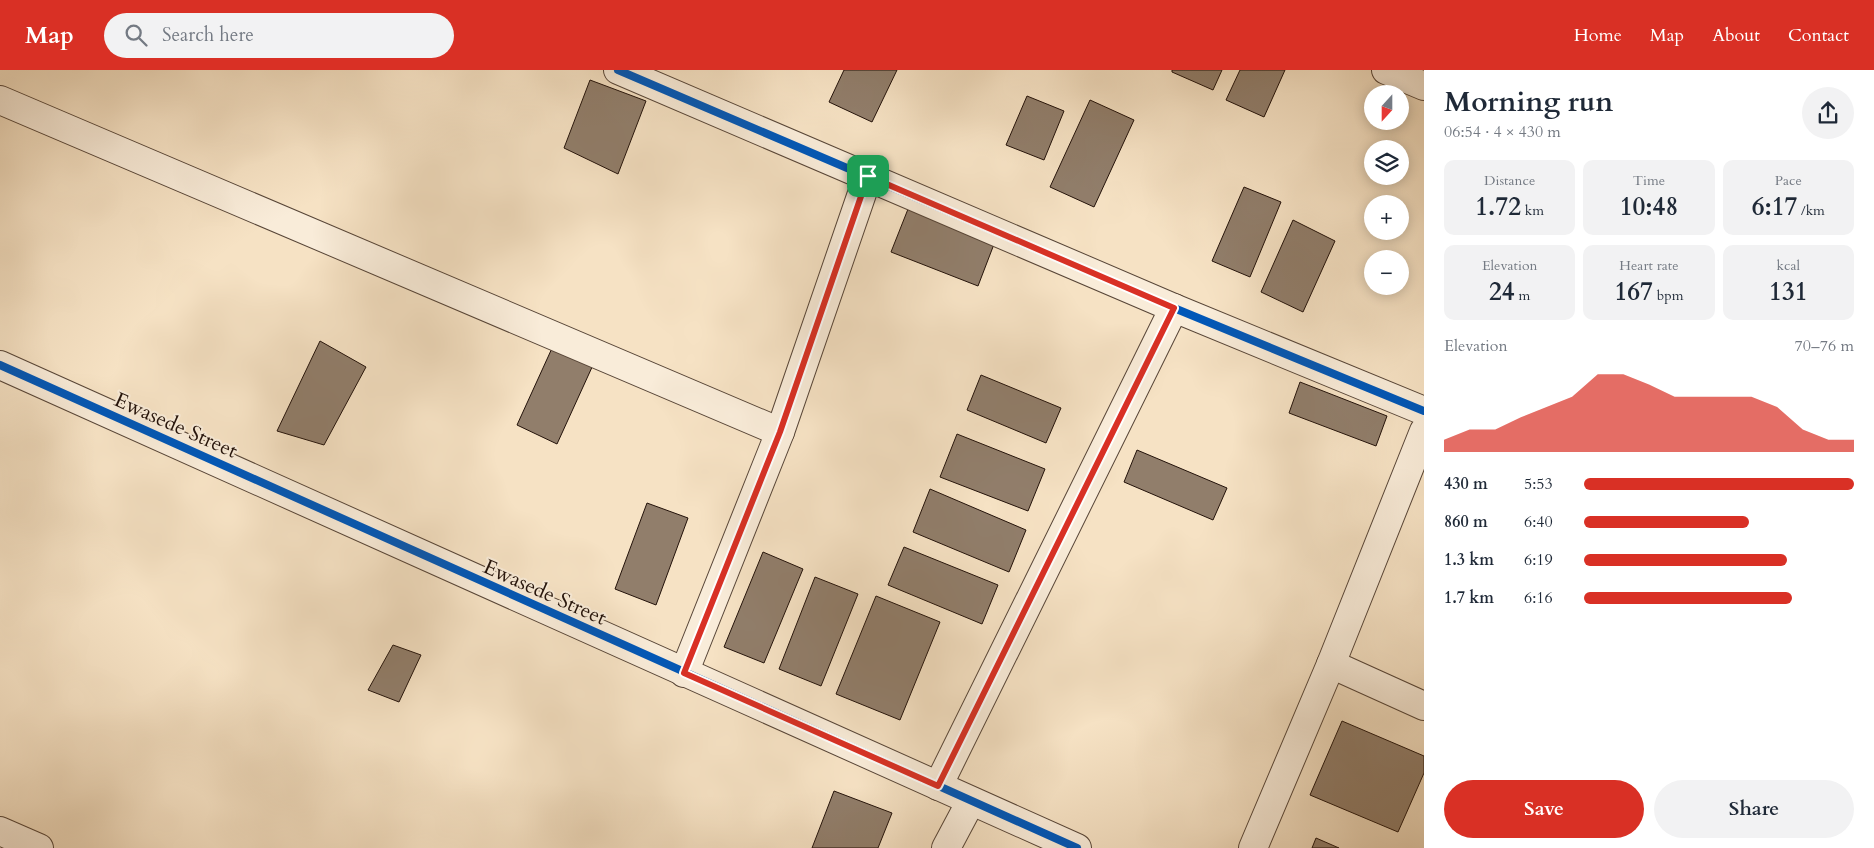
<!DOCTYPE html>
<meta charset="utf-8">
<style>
:root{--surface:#fff;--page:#f2f2f3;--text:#1f2937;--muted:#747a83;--accent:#d93025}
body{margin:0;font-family:Cardo,serif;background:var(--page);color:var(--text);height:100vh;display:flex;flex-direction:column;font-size:19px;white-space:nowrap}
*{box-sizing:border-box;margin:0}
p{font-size:16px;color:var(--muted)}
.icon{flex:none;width:28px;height:28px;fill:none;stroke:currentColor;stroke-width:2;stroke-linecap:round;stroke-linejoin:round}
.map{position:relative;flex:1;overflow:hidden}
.side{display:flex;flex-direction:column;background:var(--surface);width:450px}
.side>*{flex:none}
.needle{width:32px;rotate:201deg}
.buttons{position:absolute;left:1364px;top:15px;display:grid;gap:10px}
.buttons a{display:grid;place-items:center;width:45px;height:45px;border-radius:50%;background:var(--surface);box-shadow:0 2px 12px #0003;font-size:25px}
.pin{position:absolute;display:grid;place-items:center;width:42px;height:42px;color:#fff;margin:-21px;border-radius:10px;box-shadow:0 2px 8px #0006}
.round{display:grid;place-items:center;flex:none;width:52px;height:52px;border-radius:26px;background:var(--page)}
.overview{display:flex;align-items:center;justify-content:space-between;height:85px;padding:0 20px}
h1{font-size:28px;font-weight:800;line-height:38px}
.metrics{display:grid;grid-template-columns:repeat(3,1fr);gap:8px;height:85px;padding:5px 20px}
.metrics div{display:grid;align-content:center;border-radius:10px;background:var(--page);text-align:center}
.metrics b{font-size:25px;font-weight:800}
.metrics small{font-size:14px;font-weight:400}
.metrics p{font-size:14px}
.chart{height:140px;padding:10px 20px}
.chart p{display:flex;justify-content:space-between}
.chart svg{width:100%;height:90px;margin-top:5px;fill:var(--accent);opacity:.7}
.primary-button{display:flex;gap:10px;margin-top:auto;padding:10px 20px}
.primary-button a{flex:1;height:58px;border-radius:30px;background:var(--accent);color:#fff;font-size:20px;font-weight:800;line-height:58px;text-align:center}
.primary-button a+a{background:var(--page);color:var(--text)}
ul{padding:0 20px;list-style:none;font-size:16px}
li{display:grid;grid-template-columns:80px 60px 1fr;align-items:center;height:38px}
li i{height:12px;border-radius:6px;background:var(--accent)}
header{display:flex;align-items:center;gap:30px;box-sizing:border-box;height:70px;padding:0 25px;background:var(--accent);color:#fff}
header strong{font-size:24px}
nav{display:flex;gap:28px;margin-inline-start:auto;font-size:18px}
.search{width:350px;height:45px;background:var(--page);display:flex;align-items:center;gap:12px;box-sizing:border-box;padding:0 18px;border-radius:28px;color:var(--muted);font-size:19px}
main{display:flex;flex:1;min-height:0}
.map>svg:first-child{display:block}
.building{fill:#917e6b;stroke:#23120a}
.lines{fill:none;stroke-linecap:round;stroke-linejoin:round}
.street-casing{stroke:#584638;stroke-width:30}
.street{stroke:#f9ecd9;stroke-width:28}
.cycleway-casing{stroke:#f9ecd9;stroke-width:11}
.cycleway{stroke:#0057b8;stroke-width:8}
.route-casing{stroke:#fff;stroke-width:10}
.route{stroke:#d93025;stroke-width:6}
.labels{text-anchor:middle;stroke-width:4;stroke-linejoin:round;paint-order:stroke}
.street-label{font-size:21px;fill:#23120a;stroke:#f9ecd9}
</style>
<header>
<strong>Map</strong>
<div class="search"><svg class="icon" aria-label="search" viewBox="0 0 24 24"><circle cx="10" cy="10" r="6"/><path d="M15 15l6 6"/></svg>Search here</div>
<nav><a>Home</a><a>Map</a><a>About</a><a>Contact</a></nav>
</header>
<main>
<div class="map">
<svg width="1424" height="778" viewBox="0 0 1424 778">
<rect width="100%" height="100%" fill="#f6e2c4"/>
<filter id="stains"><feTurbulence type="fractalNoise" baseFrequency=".004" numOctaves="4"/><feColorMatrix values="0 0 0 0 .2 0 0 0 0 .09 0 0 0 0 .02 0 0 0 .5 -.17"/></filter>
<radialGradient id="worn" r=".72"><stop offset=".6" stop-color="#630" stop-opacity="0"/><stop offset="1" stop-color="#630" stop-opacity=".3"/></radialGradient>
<g class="building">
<polygon points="844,0 897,0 872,52 829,32"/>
<polygon points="1172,0 1222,0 1213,20 1172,2"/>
<polygon points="1240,0 1285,0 1264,47 1226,30"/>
<polygon points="590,10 646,31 618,104 564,78"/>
<polygon points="1027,26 1064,41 1044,90 1006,75"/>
<polygon points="1090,30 1134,50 1094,137 1050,117"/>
<polygon points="1244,117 1281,132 1250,207 1212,191"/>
<polygon points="910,134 996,169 978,216 891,182"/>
<polygon points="1293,150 1335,171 1303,242 1261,222"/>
<polygon points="320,271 366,297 324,375 277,361"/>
<polygon points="553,276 593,295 557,374 517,355"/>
<polygon points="981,305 1061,338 1046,373 967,340"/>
<polygon points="1300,312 1387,346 1376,376 1289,343"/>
<polygon points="957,364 1045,399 1028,441 940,407"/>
<polygon points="1137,380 1227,418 1213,450 1124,412"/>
<polygon points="930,419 1026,460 1009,502 913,462"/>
<polygon points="647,433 688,448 656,535 615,519"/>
<polygon points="904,477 998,515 982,554 888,515"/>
<polygon points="763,482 803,499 764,593 724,577"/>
<polygon points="815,507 858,524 821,616 779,599"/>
<polygon points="876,526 940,552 900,650 836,624"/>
<polygon points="393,575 421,585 399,632 368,620"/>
<polygon points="1342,651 1424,686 1424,703 1398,762 1310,725"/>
<polygon points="834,721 892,743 878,778 812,778"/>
<polygon points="1316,768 1339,778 1312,778"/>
</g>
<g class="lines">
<defs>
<g id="street">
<polyline points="618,0 1174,238 1424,341"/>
<polyline points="1386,0 1424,16"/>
<polyline points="0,30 780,362"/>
<polyline points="0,295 1077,778"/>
<polyline points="1331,594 1424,636"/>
<polyline points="684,603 780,362 868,106"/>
<polyline points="938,716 1174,238"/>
<polyline points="0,761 39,778"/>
<polyline points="946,778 971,731"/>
<polyline points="1253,778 1331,594 1424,361"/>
</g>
</defs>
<use href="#street" class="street-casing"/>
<use href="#street" class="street"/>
<defs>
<g id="cycleway">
<polyline points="618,0 1174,238 1424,341"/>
<polyline points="0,295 1077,778"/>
</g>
</defs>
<use href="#cycleway" class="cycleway-casing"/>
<use href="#cycleway" class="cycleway"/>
</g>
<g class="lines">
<defs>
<polygon id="route" points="868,106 1174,238 938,716 684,603 780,362"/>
</defs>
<use href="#route" class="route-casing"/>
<use href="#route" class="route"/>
</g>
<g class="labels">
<g class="street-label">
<text transform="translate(176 355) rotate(24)" y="7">Ewasede Street</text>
<text transform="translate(545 522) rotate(24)" y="7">Ewasede Street</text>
</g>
</g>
<rect width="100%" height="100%" filter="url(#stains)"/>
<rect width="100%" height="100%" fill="url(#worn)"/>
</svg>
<div class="buttons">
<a><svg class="needle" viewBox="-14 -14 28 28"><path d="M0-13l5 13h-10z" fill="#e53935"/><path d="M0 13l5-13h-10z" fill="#747a83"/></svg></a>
<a><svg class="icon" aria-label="layers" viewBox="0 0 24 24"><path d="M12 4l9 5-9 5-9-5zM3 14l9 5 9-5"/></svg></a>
<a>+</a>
<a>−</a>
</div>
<div class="pin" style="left:868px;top:106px;background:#1e9e55"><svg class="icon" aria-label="arrive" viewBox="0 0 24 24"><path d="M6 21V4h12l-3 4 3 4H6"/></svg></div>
</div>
<section class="side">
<div class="overview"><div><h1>Morning run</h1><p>06:54 · 4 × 430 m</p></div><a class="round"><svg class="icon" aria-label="share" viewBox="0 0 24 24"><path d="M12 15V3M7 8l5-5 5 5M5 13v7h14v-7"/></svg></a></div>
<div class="metrics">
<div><p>Distance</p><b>1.72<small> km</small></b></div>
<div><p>Time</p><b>10:48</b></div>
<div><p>Pace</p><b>6:17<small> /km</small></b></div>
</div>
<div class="metrics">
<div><p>Elevation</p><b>24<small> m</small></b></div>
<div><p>Heart rate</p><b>167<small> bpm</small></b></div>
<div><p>kcal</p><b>131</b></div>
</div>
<div class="chart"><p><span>Elevation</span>70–76 m</p>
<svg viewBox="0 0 160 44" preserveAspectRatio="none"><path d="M0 44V38L10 33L20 33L30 27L40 22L50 17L60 6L70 6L80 11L90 17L100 17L110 17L120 17L130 22L140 33L150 38L160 38V44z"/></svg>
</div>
<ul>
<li><b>430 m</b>5:53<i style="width:100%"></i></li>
<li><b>860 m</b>6:40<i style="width:61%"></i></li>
<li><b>1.3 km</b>6:19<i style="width:75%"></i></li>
<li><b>1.7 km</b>6:16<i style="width:77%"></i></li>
</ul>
<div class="primary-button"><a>Save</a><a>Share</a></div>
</section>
</main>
